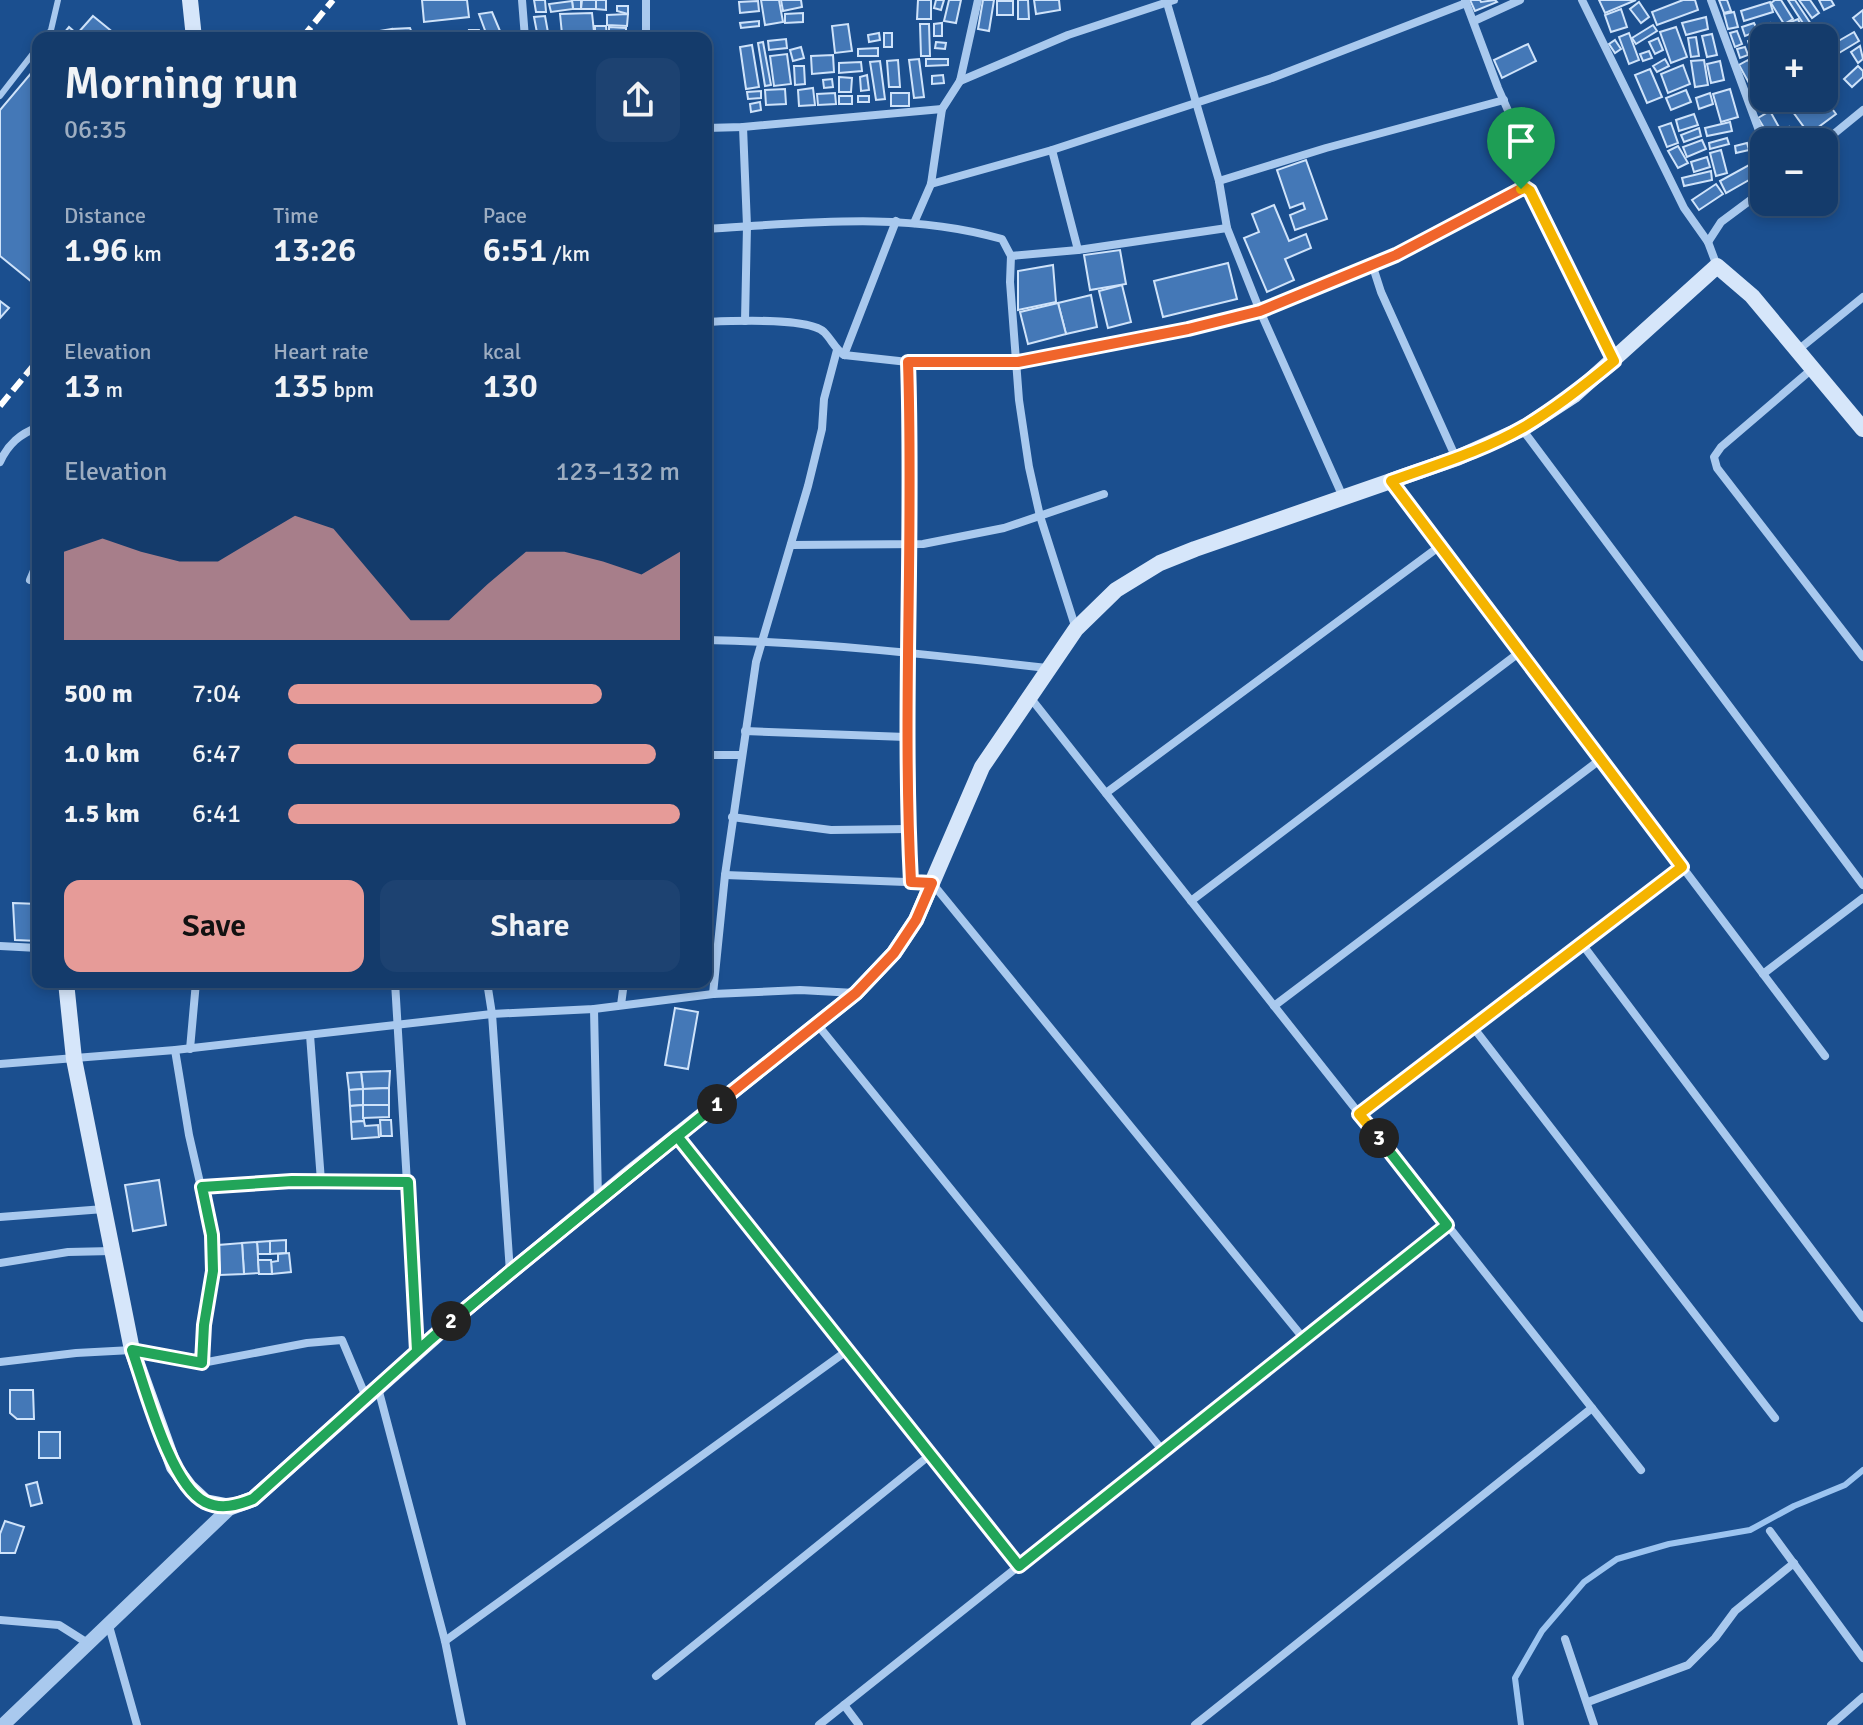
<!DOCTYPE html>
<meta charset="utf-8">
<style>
:root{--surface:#143b6b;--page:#1d4271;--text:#f1f3f6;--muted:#9dadc1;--line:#33557e;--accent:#e69b98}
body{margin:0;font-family:Signika,sans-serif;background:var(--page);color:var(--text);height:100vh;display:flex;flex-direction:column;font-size:30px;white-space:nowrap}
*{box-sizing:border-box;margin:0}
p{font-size:26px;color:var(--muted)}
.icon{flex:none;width:44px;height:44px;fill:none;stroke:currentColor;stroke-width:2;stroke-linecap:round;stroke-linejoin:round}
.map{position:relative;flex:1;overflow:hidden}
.side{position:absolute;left:32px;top:32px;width:680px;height:956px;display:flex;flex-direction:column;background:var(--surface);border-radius:16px;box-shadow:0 4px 12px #0003,0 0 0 2px var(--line)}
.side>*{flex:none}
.fabs{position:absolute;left:1750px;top:24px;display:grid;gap:16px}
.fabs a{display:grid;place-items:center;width:88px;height:88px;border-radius:16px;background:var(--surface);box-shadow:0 4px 12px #0003,0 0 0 2px var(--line);font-size:40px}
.pin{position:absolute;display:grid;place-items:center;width:68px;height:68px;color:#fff;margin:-82px -34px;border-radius:50% 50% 50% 0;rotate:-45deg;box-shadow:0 0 8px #0007}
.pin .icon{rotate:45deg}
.km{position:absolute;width:40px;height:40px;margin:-20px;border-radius:50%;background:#222;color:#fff;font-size:22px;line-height:40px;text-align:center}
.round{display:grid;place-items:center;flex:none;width:84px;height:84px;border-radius:16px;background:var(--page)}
.head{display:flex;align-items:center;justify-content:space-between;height:136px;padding:0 32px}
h1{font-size:44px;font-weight:600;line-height:60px}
.stats{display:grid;grid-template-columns:repeat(3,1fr);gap:12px;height:136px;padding:8px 32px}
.stats div{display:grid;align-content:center}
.stats b{font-size:34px;font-weight:600}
.stats small{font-size:22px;font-weight:400}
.stats p{font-size:22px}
.chart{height:224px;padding:16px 32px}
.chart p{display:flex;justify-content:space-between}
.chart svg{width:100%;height:144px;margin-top:8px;fill:var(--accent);opacity:.7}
.primary-button{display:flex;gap:16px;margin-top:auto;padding:16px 32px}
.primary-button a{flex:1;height:92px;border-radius:16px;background:var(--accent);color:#111;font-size:32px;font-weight:600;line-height:92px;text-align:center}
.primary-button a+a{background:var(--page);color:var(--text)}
ul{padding:0 32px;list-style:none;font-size:26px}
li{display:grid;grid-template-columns:128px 96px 1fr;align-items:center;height:60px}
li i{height:20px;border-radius:10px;background:var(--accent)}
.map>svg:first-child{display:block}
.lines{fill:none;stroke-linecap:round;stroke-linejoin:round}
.stream{stroke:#9cc4f0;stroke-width:6}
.building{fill:#4478b7;stroke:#cfe3fa;stroke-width:2}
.service{stroke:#a9c9ee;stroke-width:6}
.minor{stroke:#a9c9ee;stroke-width:8}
.tertiary{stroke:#a9c9ee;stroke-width:14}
.secondary{stroke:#d6e6fa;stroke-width:16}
.rail{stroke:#fff;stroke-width:6;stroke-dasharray:14 6;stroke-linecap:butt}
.split-1-casing{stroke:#fff;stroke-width:16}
.split-2-casing{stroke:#fff;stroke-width:16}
.split-3-casing{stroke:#fff;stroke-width:16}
.split-4-casing{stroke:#fff;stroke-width:16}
.split-1{stroke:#f0652b;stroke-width:10}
.split-2{stroke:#22a559;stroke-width:10}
.split-3{stroke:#22a559;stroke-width:10}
.split-4{stroke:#f5b400;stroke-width:10}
</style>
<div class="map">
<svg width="1863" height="1725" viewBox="0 0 1863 1725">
<rect width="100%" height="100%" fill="#1b4f8f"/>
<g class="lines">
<polyline class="stream" points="1521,1725 1515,1678 1542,1631 1584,1582 1617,1559 1669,1544 1750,1530 1794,1506 1845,1485 1863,1470"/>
</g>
<g class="building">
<polygon points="422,0 467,0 469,17 424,22"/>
<polygon points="534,0 545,0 546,12 536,12"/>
<polygon points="572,0 581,0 581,9 573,9"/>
<polygon points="582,0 596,0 596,9 581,9"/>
<polygon points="596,0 606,0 606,10 596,9"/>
<polygon points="761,0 779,0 783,22 765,25"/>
<polygon points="781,0 801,0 802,7 783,11"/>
<polygon points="918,0 931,0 931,19 917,19"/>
<polygon points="936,0 944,0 941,10 934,8"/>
<polygon points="949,0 961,0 956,23 944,21"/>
<polygon points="983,0 994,0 989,31 978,29"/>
<polygon points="1018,0 1028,0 1029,19 1018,19"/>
<polygon points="1034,0 1059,0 1060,10 1036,14"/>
<polygon points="1470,0 1480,0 1481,2 1495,0 1497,2 1475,11"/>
<polygon points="1599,0 1636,0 1605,13"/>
<polygon points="1683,0 1695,0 1698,10 1657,25 1652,12"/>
<polygon points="1719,0 1727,0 1731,11 1724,13"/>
<polygon points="1775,0 1781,0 1793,19 1784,24 1771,3"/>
<polygon points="1788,0 1795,0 1813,27 1808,31"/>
<polygon points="1799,0 1810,0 1819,13 1812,18"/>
<polygon points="1819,0 1831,0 1834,5 1824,10"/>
<polygon points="572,1 573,9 551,12 549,4"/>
<polygon points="758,1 759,11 740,13 739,2"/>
<rect x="997" y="1" width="16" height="14"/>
<polygon points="1639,2 1649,17 1641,23 1630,9"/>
<polygon points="1770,2 1773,12 1744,21 1741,11"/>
<polygon points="617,6 628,6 628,14 617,11"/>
<polygon points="1621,9 1627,27 1611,32 1605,15"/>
<polygon points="1863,10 1863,27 1861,28 1853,18"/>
<polygon points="492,12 500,31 486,33 479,14"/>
<polygon points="1734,12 1738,27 1728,29 1724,14"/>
<polygon points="592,13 594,32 562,34 560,14"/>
<polygon points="803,13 803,22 785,23 785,14"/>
<polygon points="628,14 627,26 607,25 607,15"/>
<polygon points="93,16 120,38 60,38 69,27 77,34"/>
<polygon points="545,16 549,38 538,38 534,17"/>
<polygon points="1706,17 1708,29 1686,35 1682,23"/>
<polygon points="1798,19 1805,35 1797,38 1782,38 1778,27"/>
<polygon points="759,21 759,26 741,28 740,23"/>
<polygon points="942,23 942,36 934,36 934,24"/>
<polygon points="1754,23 1758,31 1745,36 1742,27"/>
<polygon points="1770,23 1776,38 1764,39 1759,27"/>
<polygon points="848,24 852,51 835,53 832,26"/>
<polygon points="920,24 929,24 930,56 921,56"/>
<polygon points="1653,25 1657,31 1636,44 1632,38"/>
<polygon points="595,26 606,26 607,38 595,38"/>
<polygon points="609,27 626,28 626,38 609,38"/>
<polygon points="1676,27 1687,57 1671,63 1660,32"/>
<polygon points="410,28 414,38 395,38 392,29"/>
<polygon points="392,29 393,38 367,38 367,33"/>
<polygon points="469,30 479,30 482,38 470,38"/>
<polygon points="1737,31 1742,44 1735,47 1730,33"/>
<polygon points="1854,32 1859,41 1834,56 1828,47"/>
<polygon points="879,33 880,40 869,42 868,35"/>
<rect x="884" y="33" width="8" height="14"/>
<polygon points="1629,33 1639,60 1629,64 1619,37"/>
<polygon points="1712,34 1717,55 1707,57 1702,36"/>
<polygon points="1760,35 1763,42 1750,47 1748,41"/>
<polygon points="1696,37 1699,56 1691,57 1688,38"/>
<polygon points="1658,38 1663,50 1655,54 1649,42"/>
<polygon points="786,39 787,48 769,50 768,41"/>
<polygon points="1615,40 1621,49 1615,53 1609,44"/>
<polygon points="763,42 771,85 765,86 758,43"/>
<polygon points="936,42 946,43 945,49 935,48"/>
<polygon points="1528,44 1536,61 1502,78 1494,60"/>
<polygon points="752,45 759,87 746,89 740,47"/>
<polygon points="1762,46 1764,68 1760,70 1752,50"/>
<polygon points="1860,46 1863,59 1858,63 1851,52"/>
<polygon points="801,47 804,58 793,61 790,50"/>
<polygon points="1745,47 1748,55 1740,58 1737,49"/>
<polygon points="878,48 878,56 858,56 858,49"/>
<polygon points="1649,51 1652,58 1643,61 1640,54"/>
<polygon points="787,54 791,84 774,86 770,56"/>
<polygon points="833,55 834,72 812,74 811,56"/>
<polygon points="919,59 924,97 914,98 909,60"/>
<polygon points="926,59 948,59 948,65 926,66"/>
<polygon points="1665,59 1669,66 1657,72 1653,66"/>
<polygon points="898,60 900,87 889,87 887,61"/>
<polygon points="1704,60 1708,85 1695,87 1691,61"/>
<polygon points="1748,60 1764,89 1755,94 1739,65"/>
<polygon points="880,61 885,99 876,100 870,62"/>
<polygon points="1720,61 1724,80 1711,83 1707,64"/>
<polygon points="861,62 862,71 839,73 839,63"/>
<polygon points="38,65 38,274 32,282 0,256 0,110"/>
<polygon points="1683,65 1690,84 1668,93 1661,74"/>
<polygon points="794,66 804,66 805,84 795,85"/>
<polygon points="1858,66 1863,71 1863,77 1852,87 1844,79"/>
<polygon points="1650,69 1662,97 1647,103 1635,75"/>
<polygon points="867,75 869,90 861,91 860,77"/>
<polygon points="943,75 944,83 932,84 932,76"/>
<polygon points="839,77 852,78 851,92 839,92"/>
<polygon points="832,79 833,87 824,88 823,80"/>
<polygon points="813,88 815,105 799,106 798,90"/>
<polygon points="785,89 786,104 766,105 765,90"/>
<polygon points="1730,89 1738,117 1721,122 1713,94"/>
<polygon points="1686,90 1691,102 1671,110 1666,98"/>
<polygon points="761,91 761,98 748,99 747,92"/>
<polygon points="835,93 836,104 818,105 817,94"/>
<rect x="891" y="93" width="18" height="13"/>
<polygon points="1710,93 1713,104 1699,109 1696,98"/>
<rect x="839" y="96" width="13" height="8"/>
<rect x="858" y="96" width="11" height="6"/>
<polygon points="1768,98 1783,98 1784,101 1766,108 1763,100"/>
<polygon points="1813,98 1824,98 1836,114 1809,134 1793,112"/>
<polygon points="760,102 761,110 751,112 750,104"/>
<polygon points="1770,111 1780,129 1769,136 1758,118"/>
<polygon points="1694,114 1698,125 1679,131 1676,120"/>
<polygon points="1730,122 1732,131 1707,136 1705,128"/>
<polygon points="1671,123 1678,143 1667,147 1659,127"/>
<polygon points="1789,127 1791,131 1773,142 1768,142 1767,140"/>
<polygon points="1699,128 1701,136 1684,142 1681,135"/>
<polygon points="1797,133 1803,142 1785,142"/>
<polygon points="1727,138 1729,144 1710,149 1709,143"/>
<polygon points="1702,140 1706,149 1687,157 1683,147"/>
<polygon points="1747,143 1749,150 1736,153 1735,146"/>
<polygon points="1678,146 1688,163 1678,168 1668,151"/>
<polygon points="1721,150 1727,173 1716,176 1710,153"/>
<polygon points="1707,157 1710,167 1694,172 1691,162"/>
<polygon points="1306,160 1327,219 1295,230 1290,215 1305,209 1303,203 1290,208 1277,170"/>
<polygon points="1749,165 1756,176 1726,193 1720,181"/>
<polygon points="1711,171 1712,180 1684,186 1682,178"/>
<polygon points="1716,184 1723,194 1699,210 1692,200"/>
<polygon points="1274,205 1289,241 1306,234 1311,248 1285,259 1294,280 1267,292 1244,238 1259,232 1252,214"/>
<polygon points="1120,250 1126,284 1090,290 1084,255"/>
<polygon points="1228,263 1237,299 1163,317 1154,281"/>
<polygon points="1053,265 1056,302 1018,310 1018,271"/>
<polygon points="1122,285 1131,322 1108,328 1099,291"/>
<polygon points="1091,295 1097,327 1066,334 1058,303"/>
<polygon points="0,301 9,308 0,318"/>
<polygon points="1058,303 1066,334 1028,344 1020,312"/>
<polygon points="13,903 38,904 38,941 15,940"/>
<polygon points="675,1008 698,1012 688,1069 665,1065"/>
<polygon points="390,1071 389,1088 363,1089 361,1072"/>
<polygon points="361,1072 363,1089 349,1090 347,1073"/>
<polygon points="389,1088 389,1105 363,1105 363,1089"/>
<polygon points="363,1089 363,1105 350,1106 349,1090"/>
<polygon points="363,1105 364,1121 351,1122 350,1106"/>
<polygon points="363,1105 389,1105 389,1117 363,1118"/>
<polygon points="380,1120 391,1120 392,1136 381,1136"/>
<polygon points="364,1121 365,1126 378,1125 379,1137 352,1139 351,1122"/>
<polygon points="159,1180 166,1225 133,1231 125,1185"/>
<polygon points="286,1240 286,1253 270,1254 270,1241"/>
<polygon points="270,1241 270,1254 258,1254 257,1242"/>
<polygon points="257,1242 259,1273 244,1274 242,1243"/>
<polygon points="242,1243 244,1274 220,1275 218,1245"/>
<polygon points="289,1253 291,1272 272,1274 271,1262 278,1261 278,1254"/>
<polygon points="258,1260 271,1260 272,1274 259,1274"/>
<polygon points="10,1390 33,1390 34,1419 17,1419 10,1413"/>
<rect x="39" y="1432" width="21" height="26"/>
<polygon points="37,1482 42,1503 31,1506 26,1485"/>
<polygon points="5,1521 24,1527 15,1553 0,1553 0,1534"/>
</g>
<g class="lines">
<g class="service">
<polyline points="45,38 51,30 58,0"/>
<polyline points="0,96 38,47"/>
</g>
<g class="minor">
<polyline points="522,0 525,38"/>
<polyline points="646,0 646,38"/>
<polyline points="1465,0 1498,88 1522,142"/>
<polyline points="1582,0 1684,208 1708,242 1717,266"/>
<polyline points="1711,0 1764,144"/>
<polyline points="1167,3 1219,181 1227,228 1260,311 1343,497"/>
<polyline points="1474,21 1520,0"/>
<polyline points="960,81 1068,35 1174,0"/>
<polyline points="743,127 747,226 745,321"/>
<polyline points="706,128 743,127 942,109"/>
<polyline points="1824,142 1863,110"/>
<polyline points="1052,150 1078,250"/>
<polyline points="1219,181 1326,148 1504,100"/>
<polyline points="931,184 1052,150 1272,78 1466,3"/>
<polyline points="914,223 931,184 942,109 960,81 978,0"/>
<path d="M706,229C805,223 905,211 1002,239L1011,256L1010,282L1019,400L1029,467L1040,516L1076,629"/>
<polyline points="1708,242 1721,222 1764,190"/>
<polyline points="1011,256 1078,250 1227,228"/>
<polyline points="1372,264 1381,292 1456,458"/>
<path d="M706,322C729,321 808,317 824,332C832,340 835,349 844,355L908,362H1018L1073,353L1233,319L1260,311L1396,255L1439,230L1524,187L1530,191L1613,360"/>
<polyline points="1798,350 1863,297"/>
<polyline points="844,355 896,221"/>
<path d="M908,362C914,536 902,709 911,882"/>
<polyline points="1812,369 1721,447 1714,457 1717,468 1863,657"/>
<polyline points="1522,429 1863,885"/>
<path d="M0,462C8,444 20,434 38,427"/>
<polyline points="1391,481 1825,1056"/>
<polyline points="791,545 923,544 1004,528 1104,494"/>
<polyline points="30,580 38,561"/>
<path d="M706,640C820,642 934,655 1047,668"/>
<polyline points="1029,696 1641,1470"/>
<polyline points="745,731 906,737"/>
<polyline points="706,755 742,755"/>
<polyline points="1106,793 1440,546"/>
<polyline points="732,817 831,830 908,829"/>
<polyline points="725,875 932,883 1304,1339"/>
<polyline points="1191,901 1520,652"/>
<polyline points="1582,944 1863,1318"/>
<polyline points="0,946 38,948"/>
<polyline points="1763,974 1863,898"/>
<polyline points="395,982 417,1351"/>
<polyline points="487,982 492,1014 510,1272"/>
<polyline points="713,994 725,875 756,662 808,486 822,429 824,399 837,350"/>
<polyline points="621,1005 624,982"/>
<polyline points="1274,1006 1601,759"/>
<polyline points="594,1009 598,1199"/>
<polyline points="817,1024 1163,1451"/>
<polyline points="1473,1027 1775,1418"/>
<polyline points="310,1035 321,1181"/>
<polyline points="190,1049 196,982"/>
<polyline points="175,1050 189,1135 212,1235 213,1271 204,1325 202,1363"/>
<polyline points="0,1064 175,1050 492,1014 594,1009 713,994 800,990 855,993"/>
<polyline points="1359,1114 1682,867"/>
<polyline points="677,1136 1019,1566"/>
<polyline points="202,1187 292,1181 408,1182"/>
<polyline points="0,1217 104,1209"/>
<polyline points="0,1263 68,1252 112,1251"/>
<polyline points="0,1362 76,1353 132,1350 202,1363 307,1343 342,1340 366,1397"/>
<polyline points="378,1388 445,1641 462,1725"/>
<polyline points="1770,1531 1863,1658"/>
<polyline points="0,1620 59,1625 89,1644"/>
<polyline points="109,1626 137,1725"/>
<polyline points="1565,1639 1594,1725"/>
<polyline points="445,1641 848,1350"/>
<polyline points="656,1676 930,1455"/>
<polyline points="1588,1702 1688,1665 1715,1638 1735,1611 1794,1563"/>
<polyline points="844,1705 859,1725"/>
<polyline points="819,1725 1447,1225"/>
<polyline points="1195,1725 1592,1408"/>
<polyline points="1831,1725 1863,1697"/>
</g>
<polyline class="tertiary" points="3,1725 231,1507"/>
<g class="secondary">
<polyline points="190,0 194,38"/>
<polyline points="66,982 74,1059 132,1350 174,1467 189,1487 205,1502 231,1507 253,1499 460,1314 630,1173 856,993 894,953 916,920 982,767 1076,629 1116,590 1160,563 1195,549 1457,458 1522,429 1574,395 1717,266 1752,296 1863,429"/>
</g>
<g class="rail">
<polyline points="302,38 333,0"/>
<polyline points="0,406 38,360"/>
</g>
</g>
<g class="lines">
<defs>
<path id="split-1" d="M717,1104L856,993L894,953L916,920L932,883L911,882C902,709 914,536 908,362H1018L1188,329L1260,311L1396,255L1521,189"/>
<path id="split-2" d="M451,1321C385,1380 319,1439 253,1499C238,1505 221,1510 205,1502C170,1485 145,1386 132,1350L202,1363L204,1325L213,1271L212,1235L202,1187L292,1181L408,1182L417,1351L510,1272L717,1104"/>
<polyline id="split-3" points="451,1321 677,1136 1019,1566 1447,1225 1379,1138"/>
<path id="split-4" d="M1379,1138L1359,1114L1682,867L1391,481C1435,465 1483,451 1524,427C1556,408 1585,385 1614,361L1530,191L1524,187L1521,189"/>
</defs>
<use href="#split-1" class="split-1-casing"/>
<use href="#split-2" class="split-2-casing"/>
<use href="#split-3" class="split-3-casing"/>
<use href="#split-4" class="split-4-casing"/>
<use href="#split-1" class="split-1"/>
<use href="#split-2" class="split-2"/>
<use href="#split-3" class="split-3"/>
<use href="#split-4" class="split-4"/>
</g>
</svg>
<div class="fabs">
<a>+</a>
<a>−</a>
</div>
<div class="pin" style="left:1521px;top:189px;background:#1e9e55"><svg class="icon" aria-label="arrive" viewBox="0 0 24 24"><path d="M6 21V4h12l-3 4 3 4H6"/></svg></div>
<b class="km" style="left:717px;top:1104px">1</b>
<b class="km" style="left:451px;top:1321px">2</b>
<b class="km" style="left:1379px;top:1138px">3</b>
<section class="side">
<div class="head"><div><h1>Morning run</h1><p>06:35</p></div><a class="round"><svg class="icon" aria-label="share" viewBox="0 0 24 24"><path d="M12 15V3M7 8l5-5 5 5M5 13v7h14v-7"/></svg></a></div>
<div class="stats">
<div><p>Distance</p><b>1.96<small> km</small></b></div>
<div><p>Time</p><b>13:26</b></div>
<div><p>Pace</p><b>6:51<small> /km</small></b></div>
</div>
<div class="stats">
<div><p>Elevation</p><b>13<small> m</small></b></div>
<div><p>Heart rate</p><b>135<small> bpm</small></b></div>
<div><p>kcal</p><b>130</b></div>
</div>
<div class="chart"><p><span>Elevation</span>123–132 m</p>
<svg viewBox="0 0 160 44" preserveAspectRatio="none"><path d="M0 44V17L10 13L20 17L30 20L40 20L50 13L60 6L70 10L80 24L90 38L100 38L110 27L120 17L130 17L140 20L150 24L160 17V44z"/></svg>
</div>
<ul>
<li><b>500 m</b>7:04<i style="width:80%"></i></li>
<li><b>1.0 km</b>6:47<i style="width:94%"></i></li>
<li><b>1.5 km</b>6:41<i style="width:100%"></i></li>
</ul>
<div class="primary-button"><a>Save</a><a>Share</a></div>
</section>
</div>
